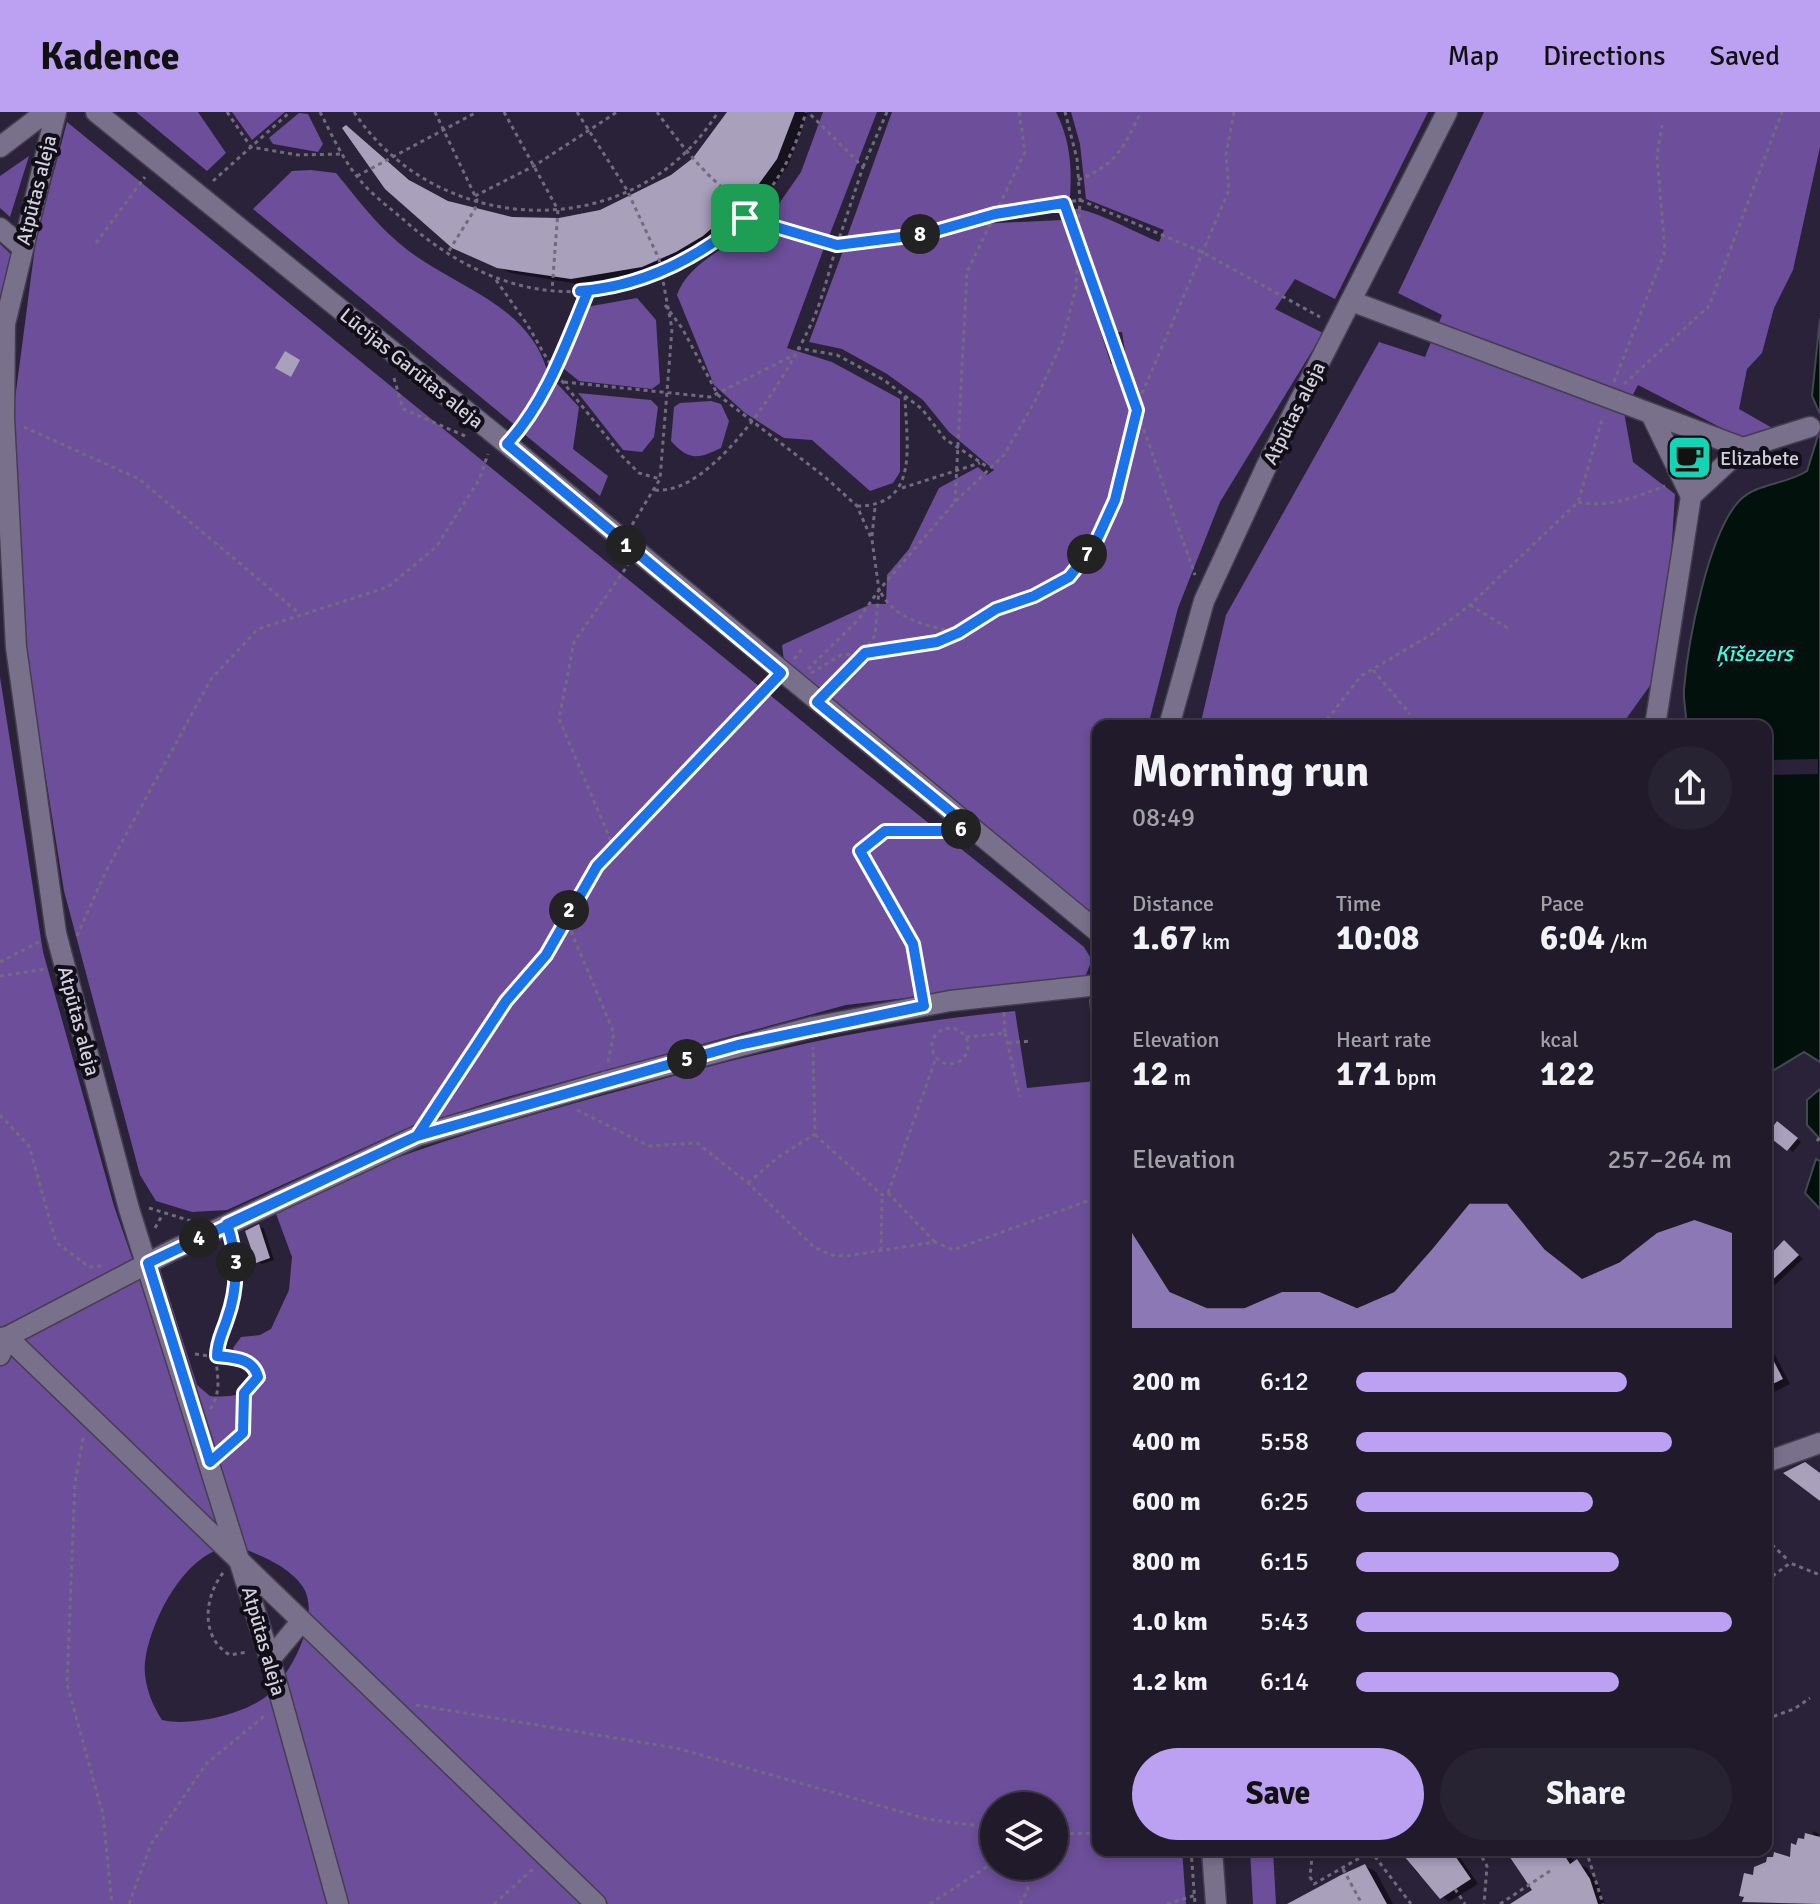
<!DOCTYPE html>
<meta charset="utf-8">
<style>
:root{--surface:#201a2a;--page:#282332;--text:#f1f3f6;--muted:#a2a1a8;--line:#3d3847;--accent:#bca0f2}
body{margin:0;font-family:Signika,sans-serif;background:var(--page);color:var(--text);height:100vh;display:flex;flex-direction:column;font-size:30px;white-space:nowrap}
*{box-sizing:border-box;margin:0}
p{font-size:26px;color:var(--muted)}
.icon{flex:none;width:44px;height:44px;fill:none;stroke:currentColor;stroke-width:2;stroke-linecap:round;stroke-linejoin:round}
.map{position:relative;flex:1;overflow:hidden}
.panel{position:absolute;left:1092px;top:608px;width:680px;height:1136px;display:flex;flex-direction:column;background:var(--surface);border-radius:16px;box-shadow:0 4px 12px #0003,0 0 0 2px var(--line)}
.panel>*{flex:none}
.controls{position:absolute;left:980px;top:1680px;display:grid;gap:16px}
.controls a{display:grid;place-items:center;width:88px;height:88px;border-radius:50%;background:var(--surface);box-shadow:0 4px 12px #0003,0 0 0 2px var(--line);font-size:40px}
.pin{position:absolute;display:grid;place-items:center;width:68px;height:68px;color:#fff;margin:-34px;border-radius:16px;box-shadow:0 4px 12px #0006}
.km{position:absolute;width:40px;height:40px;margin:-20px;border-radius:50%;background:#222;color:#fff;font-size:22px;line-height:40px;text-align:center}
.round{display:grid;place-items:center;flex:none;width:84px;height:84px;border-radius:42px;background:var(--page)}
.headline{display:flex;align-items:center;justify-content:space-between;height:136px;padding:0 40px}
h1{font-size:44px;font-weight:700;line-height:60px}
.stats{display:grid;grid-template-columns:repeat(3,1fr);gap:12px;height:136px;padding:8px 40px}
.stats div{display:grid;align-content:center}
.stats b{font-size:34px;font-weight:700}
.stats small{font-size:22px;font-weight:400}
.stats p{font-size:22px}
.chart{height:224px;padding:16px 40px}
.chart p{display:flex;justify-content:space-between}
.chart svg{width:100%;height:144px;margin-top:8px;fill:var(--accent);opacity:.7}
.button{display:flex;gap:16px;margin-top:auto;padding:16px 40px}
.button a{flex:1;height:92px;border-radius:48px;background:var(--accent);color:#111;font-size:32px;font-weight:700;line-height:92px;text-align:center}
.button a+a{background:var(--page);color:var(--text)}
ul{padding:0 40px;list-style:none;font-size:26px}
li{display:grid;grid-template-columns:128px 96px 1fr;align-items:center;height:60px}
li i{height:20px;border-radius:10px;background:var(--accent)}
header{display:flex;align-items:center;gap:48px;box-sizing:border-box;height:112px;padding:0 40px;background:var(--accent);color:#111}
header strong{font-size:38px}
nav{display:flex;gap:44px;margin-inline-start:auto;font-size:28px}
.map>svg:first-child{display:block}
.forest{fill:#6c4e9a;fill-rule:evenodd}
.water{fill:#03110d;stroke:#414a4c;stroke-width:2}
.pier{fill:#2a2238}
.shadow{fill:#0007}
.building{fill:#a9a0bc}
.lines{fill:none;stroke-linecap:round;stroke-linejoin:round}
.minor-casing{stroke:#453e51;stroke-width:23}
.path{stroke:#716b7e;stroke-width:3;stroke-dasharray:4 4;stroke-linecap:butt}
.minor{stroke:#79708b;stroke-width:20}
.route-casing{stroke:#fff;stroke-width:16}
.route{stroke:#1a73e8;stroke-width:10}
.labels{text-anchor:middle;stroke-width:8;stroke-linejoin:round;paint-order:stroke}
.street-label{font-size:20px;fill:#d3cfde;stroke:#110e18}
.poi-label{font-size:20px;fill:#d3cfde;stroke:#110e18;text-anchor:start}
.water-label{font-size:22px;font-style:italic;fill:#45f9d5;stroke:#110e18}
</style>
<header>
<strong>Kadence</strong>
<nav><a>Map</a><a>Directions</a><a>Saved</a></nav>
</header>
<div class="map">
<svg width="1820" height="1792" viewBox="0 0 1820 1792">
<rect width="100%" height="100%" fill="#2a2238"/>
<g class="forest">
<polygon points="136,0 198,0 226,41 207,59"/>
<polygon points="232,0 285,0 252,28"/>
<polygon points="823,0 877,0 828,127 769,106 801,60"/>
<path d="M892,0H1056C1070,28 1072,54 1070,85L925,116L847,125Z"/>
<path d="M1071,0H1428L1335,187L1295,167L1275,197L1323,221L1220,390L1178,496L1148,614H1098V806L784,549L782,533L871,492H886L887,463L909,437L939,376L978,355L987,363L994,358L949,320L923,288L887,262L842,237L809,230L843,139L924,130L979,112L1062,108L1067,115L1111,252L1126,246L1122,220H1117L1074,97C1089,95 1141,123 1159,130L1164,118L1086,87L1080,32Z"/>
<polygon points="1484,0 1820,0 1820,35 1793,158 1774,196 1762,241 1747,257 1739,297 1774,317 1743,327 1638,273 1624,300 1633,350 1675,382 1664,554 1621,614 1200,614 1226,503 1379,230 1425,245 1442,203 1398,181"/>
<polygon points="299,1 308,2 323,32 318,40 273,32 269,26"/>
<polygon points="67,10 852,650 1084,835 1092,848 1085,865 846,893 500,987 403,1018 227,1098 192,1100 156,1089 140,1063 64,779 24,530 14,295 36,127"/>
<polygon points="29,44 10,105 0,96 0,64"/>
<path d="M311,58L336,61C356,85 375,111 399,131C448,174 526,188 547,258L517,315L253,97L292,59Z"/>
<path d="M756,116L824,136L787,236L832,250L900,287V360L893,371L870,379L812,328L784,326L745,301L714,273L677,183C687,152 730,133 756,116Z"/>
<polygon points="0,132 11,142 0,188"/>
<polygon points="637,186 656,208 660,271 652,277 579,269 563,256 586,195"/>
<polygon points="551,265 579,295 573,337 608,364 600,384 524,322"/>
<polygon points="578,281 651,288 658,295 654,325 642,340 623,338"/>
<path d="M711,289L721,292L729,309L721,336C698,347 689,349 671,329L674,295L680,291Z"/>
<path d="M0,565L43,840L114,1094L138,1163L160,1157L197,1273L210,1284C229,1286 252,1283 263,1266L258,1248L235,1242L233,1236L241,1225L260,1223L271,1217L289,1178L292,1145L275,1099C310,1084 345,1066 380,1052C462,1021 546,999 630,976C757,940 883,911 1015,899L1027,976L1096,969L1089,887H1098V1738H1182L1186,1792H0ZM242,1436C264,1445 290,1455 303,1475C321,1504 293,1558 271,1580C250,1602 190,1615 162,1608C151,1591 143,1570 145,1550C150,1511 179,1453 217,1438C225,1435 234,1436 242,1436ZM994,1694H1054V1754H994Z"/>
<polygon points="1250,1738 1273,1738 1276,1792 1253,1792"/>
</g>
<g class="water">
<polygon points="1820,206 1820,302 1812,284"/>
<path d="M1820,317V950L1804,940L1766,963V614H1686C1687,602 1683,589 1684,577C1688,530 1708,421 1740,388C1757,371 1785,373 1807,359Z"/>
<polygon points="1820,977 1820,1027 1807,1013 1807,988"/>
<polygon points="1816,1047 1820,1049 1820,1097 1805,1081"/>
</g>
<polygon class="pier" points="1818,647 1818,662 1766,663 1766,648"/>
<g class="shadow">
<polygon points="727,0 808,0 788,54 765,86 715,130 688,145 655,160 584,173 511,161 465,141 346,16 420,76 472,99 511,107 559,108 601,100 652,77 695,47"/>
<polygon points="1688,331 1694,335 1706,360 1701,364 1697,361"/>
<polygon points="1783,1015 1801,1030 1793,1040 1769,1022"/>
<polygon points="259,1114 264,1117 274,1148 262,1152 257,1149"/>
<polygon points="1789,1134 1803,1147 1775,1173 1766,1166 1766,1150"/>
<polygon points="1766,1239 1775,1243 1790,1272 1766,1284"/>
<polygon points="1819,1716 1820,1792 1745,1790 1755,1766 1792,1747 1798,1735 1813,1725 1813,1719 1819,1722"/>
<polygon points="1406,1738 1455,1738 1478,1772 1449,1790 1416,1760 1403,1740"/>
<polygon points="1507,1738 1566,1738 1575,1751 1587,1756 1599,1774 1605,1792 1514,1792 1535,1779"/>
<polygon points="1365,1754 1376,1760 1393,1792 1306,1792"/>
</g>
<g class="building">
<polygon points="727,0 795,0 777,47 753,80 703,124 676,140 642,155 571,167 497,156 452,136 385,77 342,16 346,13 409,68 448,89 512,105 559,106 600,98 671,63 693,46"/>
<polygon points="285,239 300,248 291,265 275,256"/>
<polygon points="1677,325 1689,330 1702,356 1695,363"/>
<polygon points="1777,1009 1798,1026 1787,1039 1767,1023"/>
<polygon points="259,1112 270,1146 256,1151 245,1119"/>
<polygon points="1784,1128 1799,1143 1766,1174 1766,1147"/>
<polygon points="1766,1234 1783,1267 1766,1275"/>
<polygon points="1805,1350 1820,1361 1820,1389 1783,1361"/>
<polygon points="1805,1721 1820,1725 1820,1792 1742,1790 1744,1785 1739,1784 1744,1761 1753,1763 1754,1755 1766,1750 1767,1745 1773,1745 1774,1740 1790,1745 1791,1731 1796,1733 1798,1726 1804,1727"/>
<polygon points="1399,1738 1451,1738 1471,1767 1440,1787"/>
<polygon points="1505,1738 1561,1738 1570,1752 1577,1747 1590,1767 1598,1792 1510,1792 1532,1778"/>
<polygon points="1365,1752 1387,1792 1287,1792 1341,1763"/>
</g>
<g class="lines">
<defs>
<g id="minor">
<polyline points="56,0 5,212 4,306 16,535 56,821 129,1097 270,1547 338,1792"/>
<polyline points="96,0 507,332 1098,820"/>
<polyline points="0,35 46,0"/>
<polyline points="0,116 22,135"/>
<polyline points="1351,189 1743,336 1691,384 1651,302"/>
<polyline points="1743,336 1810,315"/>
<polyline points="1169,614 1204,489 1267,353 1447,0"/>
<polyline points="1655,614 1691,384"/>
<polyline points="0,1226 7,1225 596,1792"/>
<polyline points="0,1243 7,1225 173,1138 417,1024 604,970 813,915 950,889 1098,873"/>
<polyline points="1766,1350 1820,1331"/>
<polyline points="270,1547 301,1510"/>
<polyline points="1212,1738 1216,1792"/>
</g>
</defs>
<use href="#minor" class="minor-casing"/>
<g class="path">
<polyline points="227,0 251,35 298,43 342,42"/>
<path d="M320,0C331,21 341,44 356,63C369,81 389,95 405,109C499,192 603,203 703,136C759,99 787,66 806,0"/>
<path d="M354,0C439,128 635,134 718,0"/>
<polyline points="435,0 477,88 475,97 447,142"/>
<polyline points="504,0 558,98 552,178"/>
<polyline points="577,0 627,78 659,147 672,217 660,367 632,413"/>
<path d="M657,0C680,32 718,82 755,96"/>
<polyline points="863,55 887,0"/>
<polyline points="357,64 477,0"/>
<path d="M1078,68C1116,53 1124,35 1141,0"/>
<polyline points="213,69 290,0"/>
<polyline points="475,84 534,54 617,0"/>
<polyline points="1064,91 1195,463"/>
<polyline points="745,106 837,133 863,55 808,0"/>
<polyline points="96,131 145,65"/>
<polyline points="496,168 527,212 554,259 622,344 639,361 660,367"/>
<polyline points="665,193 682,216 718,283 825,365 857,394 872,428 879,478 875,523 861,546 830,573"/>
<polyline points="797,236 837,243 884,268 922,297 945,327 989,356"/>
<polyline points="394,266 403,297 465,324"/>
<polyline points="564,270 710,285 790,245"/>
<polyline points="1614,270 1665,139 1657,44 1662,13"/>
<polyline points="1624,272 1709,194 1782,0"/>
<polyline points="24,315 139,367 300,502"/>
<polyline points="518,320 554,259 587,180"/>
<polyline points="902,376 980,351"/>
<path d="M655,378C715,384 790,259 812,210C823,186 829,158 837,133L925,122L995,102L1080,88L1202,140L1320,205"/>
<polyline points="955,390 967,160 1025,40 1019,0"/>
<path d="M1578,390C1610,396 1635,385 1665,374"/>
<path d="M857,394C921,394 906,331 905,284"/>
<polyline points="872,424 875,396"/>
<path d="M881,481C896,508 928,514 956,520"/>
<polyline points="1470,493 1511,518"/>
<polyline points="794,547 802,537"/>
<polyline points="808,557 858,508 879,478 955,390 1004,343 1035,289 1062,230 1076,176 1080,88 1077,47 1065,0"/>
<polyline points="1373,558 1410,602"/>
<polyline points="811,561 841,543 896,539 937,530 996,497 1034,484 1069,465 1094,434 1115,388 1141,284 1229,78 1226,43 1234,0"/>
<polyline points="1322,614 1361,564 1432,522 1470,493 1578,390 1603,304"/>
<polyline points="614,736 559,607 574,530 628,453"/>
<polyline points="1766,770 1768,770"/>
<polyline points="77,824 105,761 211,567 258,517 388,475 436,435 479,368 488,342"/>
<polyline points="0,850 39,830"/>
<polyline points="0,864 46,857"/>
<polyline points="920,874 913,832 860,739 885,719 947,719"/>
<circle cx="950" cy="934" r="18"/>
<polyline points="1005,921 1020,985"/>
<polyline points="966,925 1005,921 1004,900"/>
<polyline points="1008,931 1032,929"/>
<polyline points="608,950 614,921 565,805 597,754 772,572"/>
<polyline points="577,998 649,1034 697,1031 748,1071 814,1135 831,1143 846,1144 935,1130 953,1138 1098,1085"/>
<polyline points="433,1000 506,889 546,843 565,805"/>
<polyline points="0,1003 29,1034 56,1130 89,1155 102,1154"/>
<polyline points="815,1023 882,1083 888,1081 935,1130"/>
<polyline points="1817,1029 1820,1025"/>
<polyline points="748,1071 777,1046 815,1022 813,935"/>
<polyline points="888,1081 936,946"/>
<polyline points="149,1096 191,1109"/>
<polyline points="155,1116 163,1102"/>
<polyline points="881,1139 882,1083"/>
<path d="M195,1242L245,1249L257,1260V1268C253,1273 246,1275 243,1282C235,1308 262,1313 223,1340"/>
<path d="M210,1297C226,1274 212,1254 217,1230C227,1189 243,1177 233,1131"/>
<polyline points="83,1326 75,1371 67,1572 103,1703 112,1792"/>
<polyline points="1766,1427 1789,1449"/>
<path d="M223,1461C204,1485 200,1526 230,1543L247,1540"/>
<polyline points="1766,1469 1790,1451 1820,1463"/>
<polyline points="416,1593 676,1636 927,1707 994,1716"/>
<polyline points="1766,1607 1794,1597 1810,1586"/>
<polyline points="1054,1722 1098,1721"/>
<polyline points="1191,1738 1195,1792"/>
<polyline points="1322,1738 1312,1745 1310,1765 1314,1772 1370,1740"/>
<polyline points="1370,1738 1411,1792"/>
<polyline points="1478,1738 1487,1754 1484,1792"/>
<polyline points="1586,1738 1603,1792"/>
<polyline points="1343,1757 1362,1792"/>
<polyline points="1455,1777 1465,1792"/>
<polyline points="129,1792 151,1732 207,1651 267,1602"/>
<polyline points="494,1792 533,1757"/>
<polyline points="930,1792 994,1750"/>
<polyline points="1020,1792 1028,1777 1023,1754"/>
<polyline points="1167,1792 1196,1783"/>
<polyline points="1500,1792 1550,1759"/>
</g>
<use href="#minor" class="minor"/>
</g>
<g class="lines">
<defs>
<path id="route" d="M745,106C697,147 644,174 580,179H588C566,232 546,290 507,332L781,561L597,754L546,843L506,889L417,1024L227,1112C238,1144 239,1174 227,1207C223,1220 217,1229 217,1244C234,1246 253,1246 258,1265L244,1281L243,1321L210,1350L148,1151L395,1034L417,1024L738,933L924,894L913,832L860,739L885,719H958L967,713L817,590L865,541L937,530L958,521L996,497L1034,484L1069,465L1094,434L1115,388L1137,298L1064,91L995,102L925,122L837,133L745,106"/>
</defs>
<use href="#route" class="route-casing"/>
<use href="#route" class="route"/>
</g>
<defs>
<symbol id="cafe-square" viewBox="-11 -11 22 22"><rect x="-9" y="-9" width="18" height="18" rx="4" fill="#13d5b3" stroke="#110e18"/><path d="M-5.5-4.5H6V0H3Q3 3.5 0 3.5H-2.5Q-5.5 3.5-5.5 0ZM3-3.2v2h1.7v-2ZM-6 4.5H4V6H-6Z" fill="#111"/></symbol>
</defs>
<g fill-rule="evenodd">
<use href="#cafe-square" x="1664" y="320" width="51" height="51"/>
</g>
<g class="labels">
<g class="street-label">
<text transform="translate(36 78) rotate(-76)" y="7">Atpūtas aleja</text>
<text transform="translate(412 256) rotate(39)" y="7">Lūcijas Garūtas aleja</text>
<text transform="translate(1294 301) rotate(-63)" y="7">Atpūtas aleja</text>
<text transform="translate(79 909) rotate(75)" y="7">Atpūtas aleja</text>
<text transform="translate(264 1529) rotate(74)" y="7">Atpūtas aleja</text>
</g>
<g class="poi-label">
<text x="1720" y="353">Elizabete</text>
</g>
<g class="water-label">
<text x="1754" y="549">Ķīšezers</text>
</g>
</g>
</svg>
<div class="controls">
<a><svg class="icon" aria-label="layers" viewBox="0 0 24 24"><path d="M12 4l9 5-9 5-9-5zM3 14l9 5 9-5"/></svg></a>
</div>
<div class="pin" style="left:745px;top:106px;background:#1e9e55"><svg class="icon" aria-label="arrive" viewBox="0 0 24 24"><path d="M6 21V4h12l-3 4 3 4H6"/></svg></div>
<b class="km" style="left:626px;top:433px">1</b>
<b class="km" style="left:569px;top:798px">2</b>
<b class="km" style="left:236px;top:1150px">3</b>
<b class="km" style="left:199px;top:1126px">4</b>
<b class="km" style="left:687px;top:947px">5</b>
<b class="km" style="left:961px;top:717px">6</b>
<b class="km" style="left:1087px;top:442px">7</b>
<b class="km" style="left:920px;top:122px">8</b>
<section class="panel">
<div class="headline"><div><h1>Morning run</h1><p>08:49</p></div><a class="round"><svg class="icon" aria-label="share" viewBox="0 0 24 24"><path d="M12 15V3M7 8l5-5 5 5M5 13v7h14v-7"/></svg></a></div>
<div class="stats">
<div><p>Distance</p><b>1.67<small> km</small></b></div>
<div><p>Time</p><b>10:08</b></div>
<div><p>Pace</p><b>6:04<small> /km</small></b></div>
</div>
<div class="stats">
<div><p>Elevation</p><b>12<small> m</small></b></div>
<div><p>Heart rate</p><b>171<small> bpm</small></b></div>
<div><p>kcal</p><b>122</b></div>
</div>
<div class="chart"><p><span>Elevation</span>257–264 m</p>
<svg viewBox="0 0 160 44" preserveAspectRatio="none"><path d="M0 44V15L10 33L20 38L30 38L40 33L50 33L60 38L70 33L80 20L90 6L100 6L110 20L120 29L130 24L140 15L150 11L160 15V44z"/></svg>
</div>
<ul>
<li><b>200 m</b>6:12<i style="width:72%"></i></li>
<li><b>400 m</b>5:58<i style="width:84%"></i></li>
<li><b>600 m</b>6:25<i style="width:63%"></i></li>
<li><b>800 m</b>6:15<i style="width:70%"></i></li>
<li><b>1.0 km</b>5:43<i style="width:100%"></i></li>
<li><b>1.2 km</b>6:14<i style="width:70%"></i></li>
</ul>
<div class="button"><a>Save</a><a>Share</a></div>
</section>
</div>
